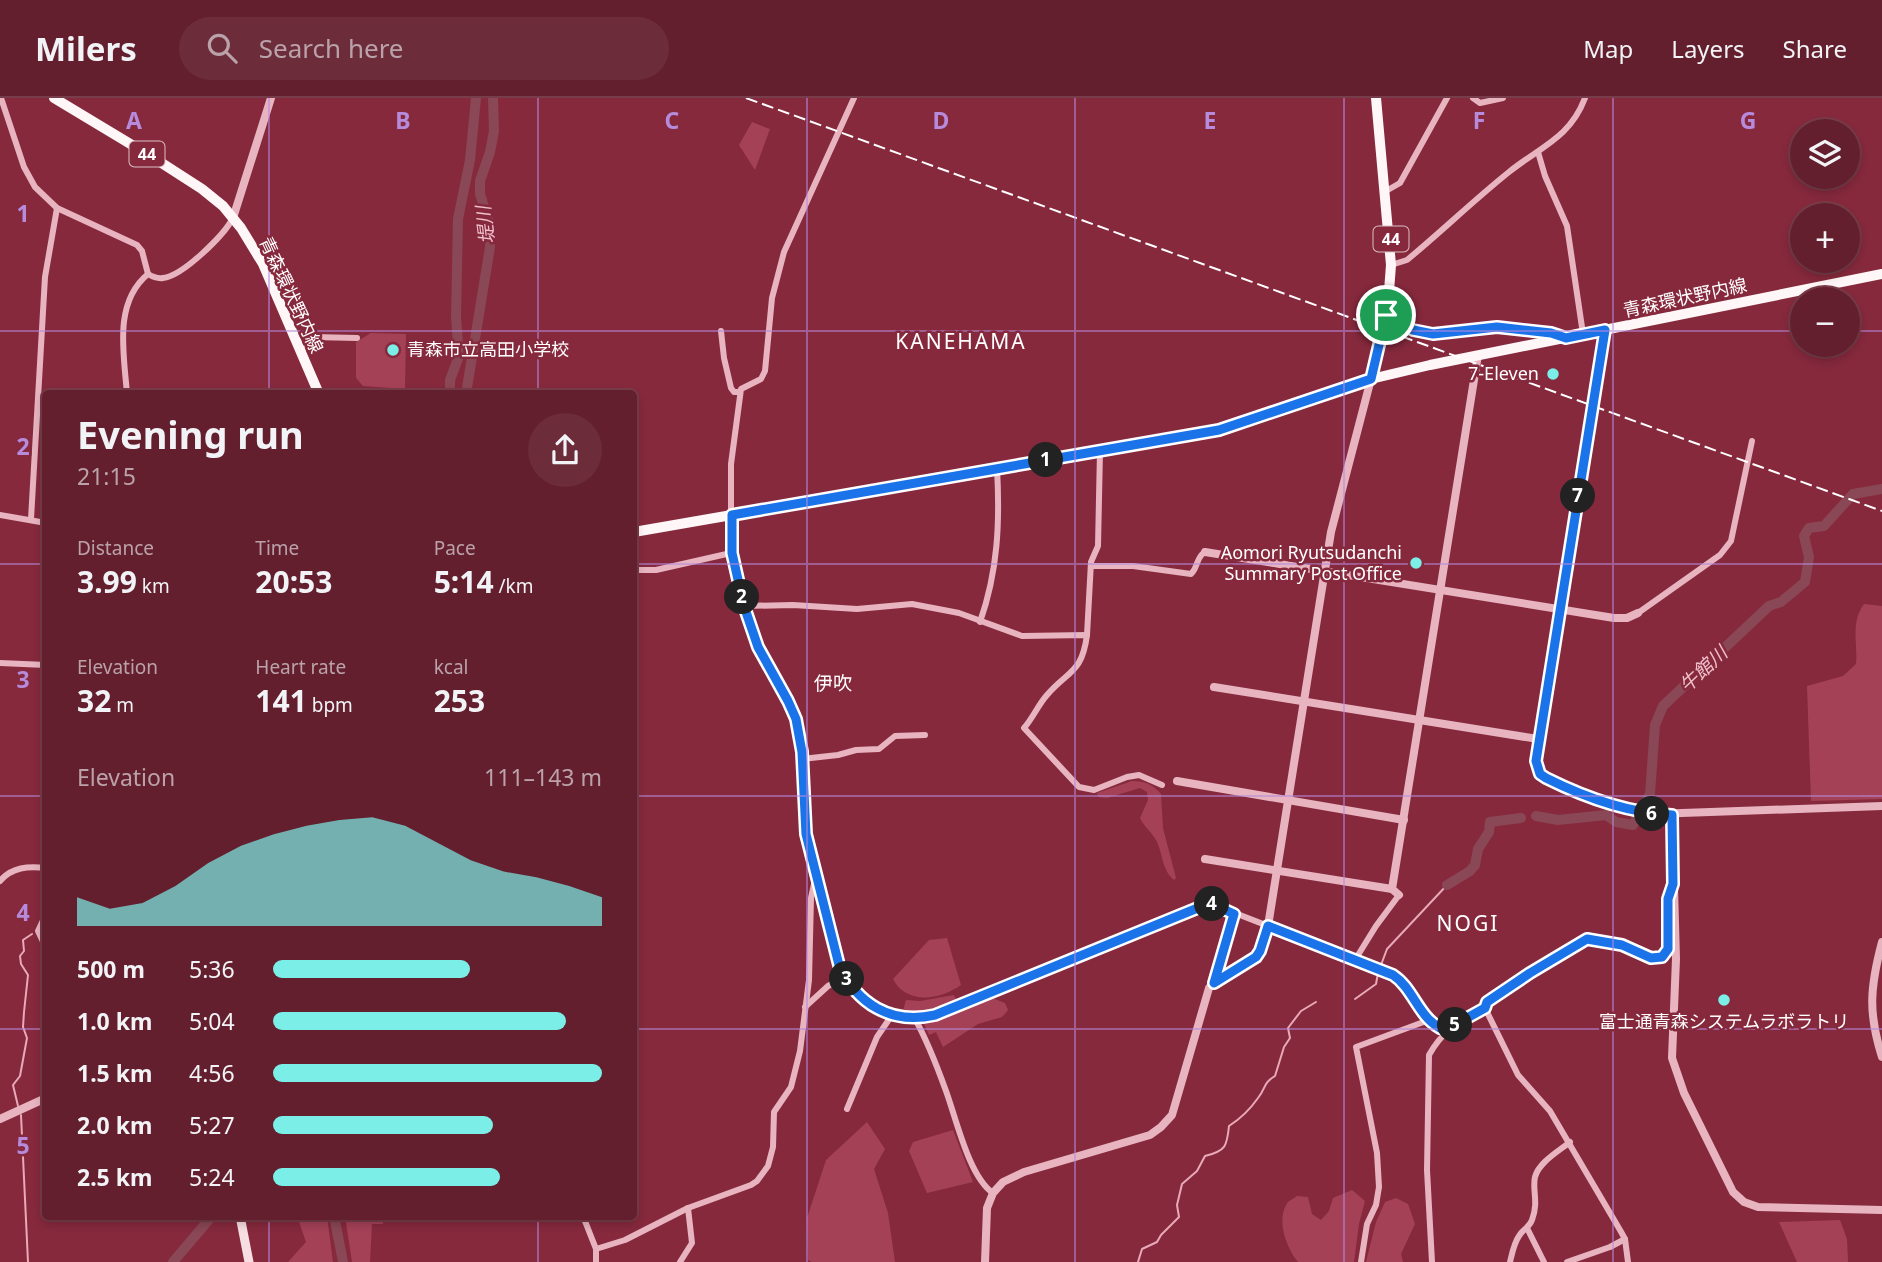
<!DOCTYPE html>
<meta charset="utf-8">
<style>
:root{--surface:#641f2e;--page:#6c2c3a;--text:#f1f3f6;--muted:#bba2aa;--line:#783d4a;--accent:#7beee7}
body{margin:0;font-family:"Noto Sans","Noto Sans JP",sans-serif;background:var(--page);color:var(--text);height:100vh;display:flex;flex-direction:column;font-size:26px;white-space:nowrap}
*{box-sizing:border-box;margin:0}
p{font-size:23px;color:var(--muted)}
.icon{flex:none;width:38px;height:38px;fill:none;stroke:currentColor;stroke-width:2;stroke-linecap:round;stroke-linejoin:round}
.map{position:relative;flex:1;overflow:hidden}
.panel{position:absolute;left:42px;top:292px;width:595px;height:830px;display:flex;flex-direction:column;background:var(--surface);border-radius:7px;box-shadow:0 4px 10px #0003,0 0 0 2px var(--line)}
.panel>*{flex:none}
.fabs{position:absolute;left:1790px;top:21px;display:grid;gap:14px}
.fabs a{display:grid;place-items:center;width:70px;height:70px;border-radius:50%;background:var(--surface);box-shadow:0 4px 10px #0003,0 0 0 2px var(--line);font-size:35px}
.pin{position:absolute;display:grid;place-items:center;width:60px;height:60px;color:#fff;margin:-30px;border:4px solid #fff;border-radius:50%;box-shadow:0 2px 7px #0007}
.km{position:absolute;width:35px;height:35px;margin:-18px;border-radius:50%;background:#222;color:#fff;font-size:19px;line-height:35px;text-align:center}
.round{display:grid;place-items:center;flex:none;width:74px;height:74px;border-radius:37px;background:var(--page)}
.headline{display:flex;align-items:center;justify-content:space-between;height:119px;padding:0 35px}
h1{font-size:38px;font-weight:700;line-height:52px}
.stats{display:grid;grid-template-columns:repeat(3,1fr);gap:10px;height:119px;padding:7px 35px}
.stats div{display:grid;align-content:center}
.stats b{font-size:30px;font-weight:700}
.stats small{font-size:19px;font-weight:400}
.stats p{font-size:19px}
.chart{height:196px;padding:14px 35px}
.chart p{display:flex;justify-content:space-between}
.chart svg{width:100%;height:126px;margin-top:7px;fill:var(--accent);opacity:.7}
ul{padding:0 35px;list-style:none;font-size:23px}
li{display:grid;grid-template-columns:112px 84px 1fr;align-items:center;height:52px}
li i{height:18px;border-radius:9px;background:var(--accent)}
header{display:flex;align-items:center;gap:42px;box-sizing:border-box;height:98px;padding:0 35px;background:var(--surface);border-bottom:2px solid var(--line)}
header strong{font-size:33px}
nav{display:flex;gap:38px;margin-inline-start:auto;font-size:24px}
.search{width:490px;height:63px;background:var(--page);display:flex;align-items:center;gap:18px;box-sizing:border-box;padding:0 24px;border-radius:38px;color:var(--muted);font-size:26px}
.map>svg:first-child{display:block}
.green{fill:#a44157}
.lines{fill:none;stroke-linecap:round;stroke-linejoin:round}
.stream{stroke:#e8a9b8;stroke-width:2}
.river{stroke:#8a4755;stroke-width:10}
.minor{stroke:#e7b4c0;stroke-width:6}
.tertiary{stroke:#e7b4c0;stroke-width:8}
.secondary{stroke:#f7dee3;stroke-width:9}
.primary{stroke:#fef6f7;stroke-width:10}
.rail{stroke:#fff;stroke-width:2;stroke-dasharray:12 5;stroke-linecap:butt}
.route-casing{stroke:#fff;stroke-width:14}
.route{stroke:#1a73e8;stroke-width:9}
.grid{fill:none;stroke:#b68bdc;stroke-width:2;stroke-opacity:0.55}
.poi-dot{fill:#7beee7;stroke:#86293d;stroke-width:2.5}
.labels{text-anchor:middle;stroke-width:5;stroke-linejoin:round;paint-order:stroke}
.shield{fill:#86293d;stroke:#dbbfc5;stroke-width:2}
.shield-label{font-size:16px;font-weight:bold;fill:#fff}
.street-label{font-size:18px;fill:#fff;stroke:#86293d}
.poi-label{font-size:18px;fill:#fff;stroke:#86293d;text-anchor:end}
.water-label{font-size:19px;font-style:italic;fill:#efc0cb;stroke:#86293d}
.neighbourhood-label{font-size:19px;fill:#fff;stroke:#86293d}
.quarter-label{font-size:21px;letter-spacing:2px;fill:#fff;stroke:#86293d}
.grid-label{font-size:23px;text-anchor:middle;font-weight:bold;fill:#b68bdc;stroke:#86293d;stroke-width:5;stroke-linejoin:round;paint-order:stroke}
</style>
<header>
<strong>Milers</strong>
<div class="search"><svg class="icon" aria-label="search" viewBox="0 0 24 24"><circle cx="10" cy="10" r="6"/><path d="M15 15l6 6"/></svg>Search here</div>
<nav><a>Map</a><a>Layers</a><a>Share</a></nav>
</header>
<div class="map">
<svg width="1882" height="1164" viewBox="0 0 1882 1164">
<rect width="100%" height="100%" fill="#86293d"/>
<g class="green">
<polygon points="752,24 770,31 755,72 739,47"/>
<polygon points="371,235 406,236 405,291 363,288 356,280 356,244"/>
<path d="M1864,506L1882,508V701L1811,703L1807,588L1843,578L1856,566C1858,545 1850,525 1864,506Z"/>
<path d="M1132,683C1145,683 1152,686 1161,696L1163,730L1176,780L1174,782C1162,772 1163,757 1157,744C1153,735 1144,729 1140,720L1148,702L1147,694L1140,690L1107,700L1098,699L1097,695Z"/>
<path d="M947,840L961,887C940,902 906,907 893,881L929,842Z"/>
<polygon points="954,897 960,911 987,898 1005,905 1008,912 1002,919 978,926 943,949 936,934 929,937 919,914 903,913 906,902 920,903"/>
<polygon points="867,1024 885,1051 874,1071 888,1115 895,1164 812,1164 808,1162 807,1120 826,1062"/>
<polygon points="953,1032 973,1084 927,1095 909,1053 913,1044"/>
<path d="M1352,1092L1365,1103L1359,1126L1354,1164H1298C1287,1151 1275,1121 1288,1104C1288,1104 1297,1098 1297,1098L1308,1099L1312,1116L1321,1122L1329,1113L1333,1100Z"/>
<polygon points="1396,1100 1408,1106 1415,1126 1401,1156 1403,1164 1366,1164 1376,1124 1385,1104"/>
<polygon points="297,1118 327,1118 333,1164 288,1164 306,1144"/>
<polygon points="345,1118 383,1118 383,1126 372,1126 370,1164 352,1164"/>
<polygon points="1840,1122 1847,1141 1848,1164 1797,1164 1779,1124"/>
</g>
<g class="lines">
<g class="stream">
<polyline points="1381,867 1387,851 1447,787"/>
<polyline points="1355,901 1376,886 1378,875"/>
<polyline points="18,1008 13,987 20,978 27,940 23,929 24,914 28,877 21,866 20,858 24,853 23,842 32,836"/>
<polyline points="21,1017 28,1164"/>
<path d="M1138,1164L1142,1151L1157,1144L1161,1137L1179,1119L1177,1107L1182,1086L1197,1073L1205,1058C1226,1053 1227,1048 1229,1028C1240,1021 1251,1010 1258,1000C1266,990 1263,985 1275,978L1284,949L1290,940L1288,930L1301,913L1316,904"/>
</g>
<g class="river">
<polyline points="450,296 450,282 459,258 456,219 458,121 470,62 476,0"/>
<polyline points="466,296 490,149 490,128 480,96 480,83 490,54 494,33 493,0"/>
<polyline points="1536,718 1558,722 1606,717 1616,724 1633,727 1650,696 1655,627 1663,608 1769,508 1781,504 1805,484 1809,459 1804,438 1809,430 1824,428 1853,396 1882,391"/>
<polyline points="1447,787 1470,773 1475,767 1478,751 1489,734 1490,724 1521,720"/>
<polyline points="334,1118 343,1164"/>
<polyline points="173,1164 212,1118"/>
</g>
<g class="minor">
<polyline points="1,0 24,69 35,89 57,110 137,147 142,153 148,176"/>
<path d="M854,0L784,154L772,200L765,273L761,281L741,291L731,366V455L744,508L758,549L788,603L796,621L801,654L805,736L839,867C859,911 898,929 944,914L1210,805"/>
<polyline points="1473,0 1480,5 1503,0"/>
<polyline points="1538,54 1545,78 1567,128 1583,236"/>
<polyline points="1386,93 1400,85 1447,0"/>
<path d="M1391,167L1407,162C1442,133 1474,102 1509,74C1540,49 1570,40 1585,0"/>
<path d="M148,176C153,179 157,181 163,180C183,178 224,137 233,120"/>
<polyline points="1386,217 1421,235 1441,236 1497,229 1564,239"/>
<polyline points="721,233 724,260 731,290 734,294 740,294"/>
<polyline points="300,252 305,250 312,239 357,240"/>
<path d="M127,296C124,256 113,205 148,176"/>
<polyline points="0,417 46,425"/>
<polyline points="31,421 45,179 57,110"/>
<path d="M1091,468H1133L1191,476C1198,470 1196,459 1205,454"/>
<polyline points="634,472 656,472 731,455"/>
<path d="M744,508L793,507L857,511L912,506L959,515L1022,538L1087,537C1082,575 1069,572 1047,597C1038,607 1033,620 1024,630L1079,689L1094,692L1127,679L1139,677L1162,687"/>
<polyline points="1638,515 1720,457 1731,443 1752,343"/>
<path d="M980,524C998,473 1000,424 997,370"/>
<polyline points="1087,537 1091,464 1098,448 1100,353"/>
<polyline points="0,565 46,567"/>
<polyline points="802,661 838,657 856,652 879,651 895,638 925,637"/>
<path d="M0,783C12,769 28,768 46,770"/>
<polyline points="1222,810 1393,877 1403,884 1433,927 1440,930 1449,930"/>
<polyline points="46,816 38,833 46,850"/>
<polyline points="1355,862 1376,828 1399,797"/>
<polyline points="1214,885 1234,816"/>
<polyline points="805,909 828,888 845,879"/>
<polyline points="1485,910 1518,977 1550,1013 1620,1132 1625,1141 1628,1164"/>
<path d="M914,919C927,942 937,968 946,993C956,1020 969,1079 993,1095"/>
<polyline points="847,1011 877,939 892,917"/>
<polyline points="583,1118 596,1151 596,1164"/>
<polyline points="1527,1130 1544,1164"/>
<polyline points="596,1151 625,1142 688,1110 751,1087 757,1083 768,1068 773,1049 774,1014 791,989 800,953 809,882 811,800 816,777"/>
<polyline points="680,1164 692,1145 688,1110"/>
<polyline points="1361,1164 1367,1126 1376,1107 1379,1089 1377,1055 1356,949 1429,922"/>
<path d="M1432,1164L1427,1072L1429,957C1444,930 1460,924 1485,910L1487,904L1529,875L1587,841L1622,847L1651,860L1662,859C1676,840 1664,810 1673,788"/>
<path d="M1510,1164C1512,1156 1514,1145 1519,1138C1523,1131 1529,1130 1532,1122C1539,1104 1532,1092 1535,1079C1539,1064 1559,1053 1570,1044"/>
<polyline points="1567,1164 1610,1149 1625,1141"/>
</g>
<g class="tertiary">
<polyline points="233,120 271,0"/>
<path d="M1605,232L1538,641C1537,652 1533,665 1539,674C1552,691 1631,713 1654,716L1882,708"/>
<polyline points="1205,454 1614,520 1627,520 1638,515"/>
<polyline points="1214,589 1538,641"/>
<polyline points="1177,683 1404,722"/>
<polyline points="1672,717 1676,861 1672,960 1684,995 1733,1094 1744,1104 1758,1109 1882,1112"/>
<polyline points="1205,761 1392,791"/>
<polyline points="1399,797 1392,791 1478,257"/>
<polyline points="1210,805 1222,810"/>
<path d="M1882,844C1870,889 1868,915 1882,959"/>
<polyline points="0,1021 46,1000"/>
<path d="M985,1164L987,1110L993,1095L1003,1084L1024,1074L1150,1037L1161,1029L1172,1017L1209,890C1238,862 1255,877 1268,828L1331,434L1371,281"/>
</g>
<polyline class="secondary" points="240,1118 249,1164"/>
<g class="primary">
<polyline points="54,0 157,62 202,91 223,108 241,130 263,166 319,296"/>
<polyline points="1371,281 1388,206 1391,167 1376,0"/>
<polyline points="634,434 1219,332 1371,281 1430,267 1882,176"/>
</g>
<polyline class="rail" points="746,0 1882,413"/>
</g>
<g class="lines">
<defs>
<path id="route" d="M1386,217L1413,232L1433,236L1497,229L1551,235L1566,240L1605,232L1536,663L1540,676L1546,680C1586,700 1627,715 1672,717L1673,786L1668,801V851L1662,859L1651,860L1622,847L1587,841L1530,875L1487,904L1485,910L1449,930H1440C1418,918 1413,890 1393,877L1268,828L1260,853L1256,859L1214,885L1234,816L1210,805L935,917C891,927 857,906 839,867L806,736L802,654L796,621L788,603L758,549L744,508L732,455V417L1219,332L1371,281Z"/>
</defs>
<use href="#route" class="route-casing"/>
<use href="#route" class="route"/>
</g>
<path class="grid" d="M269,0V296M538,0V296M807,0V1164M1075,0V1164M1344,0V1164M1613,0V1164M0,233H1802M1848,233H1882M0,466H46M634,466H1882M0,698H46M634,698H1882M0,931H46M634,931H1882M269,1118V1164M538,1118V1164"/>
<g class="poi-dot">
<circle cx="393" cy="252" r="7"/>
<circle cx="1553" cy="276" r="7"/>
<circle cx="1416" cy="465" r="7"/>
<circle cx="1724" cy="902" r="7"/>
</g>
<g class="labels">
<g class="shield">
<rect x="129.5" y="43.5" width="35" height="25" rx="5"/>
<rect x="1373.5" y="128.5" width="35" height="25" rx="5"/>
</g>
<g class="shield-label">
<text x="147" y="62">44</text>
<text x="1391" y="147">44</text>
</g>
<g class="street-label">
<text transform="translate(291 197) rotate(65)" y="6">青森環状野内線</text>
<text transform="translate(1685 200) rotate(-12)" y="6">青森環状野内線</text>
</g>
<g class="poi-label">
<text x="407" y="258" text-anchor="start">青森市立高田小学校</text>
<text x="1539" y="282">7-Eleven</text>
<text x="1402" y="461">Aomori Ryutsudanchi<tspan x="1402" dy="21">Summary Post Office</tspan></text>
<text x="1724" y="930" text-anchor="middle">富士通青森システムラボラトリ</text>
</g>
<g class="water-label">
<text transform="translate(485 127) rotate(-97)" y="7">堤川</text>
<text transform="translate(1703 571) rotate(-43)" y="7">牛館川</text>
</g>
<g class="neighbourhood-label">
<text x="833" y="592">伊吹</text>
</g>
<g class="quarter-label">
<text x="961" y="251">KANEHAMA</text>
<text x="1468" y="833">NOGI</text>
</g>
</g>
<g class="grid-label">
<text x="134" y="31">A</text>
<text x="403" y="31">B</text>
<text x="672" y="31">C</text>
<text x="941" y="31">D</text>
<text x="1210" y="31">E</text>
<text x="1479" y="31">F</text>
<text x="1748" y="31">G</text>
<text x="23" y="124">1</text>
<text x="23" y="357">2</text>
<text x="23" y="590">3</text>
<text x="23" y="823">4</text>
<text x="23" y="1056">5</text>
</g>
</svg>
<div class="fabs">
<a><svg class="icon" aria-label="layers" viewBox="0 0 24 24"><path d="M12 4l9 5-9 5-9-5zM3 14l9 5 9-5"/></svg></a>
<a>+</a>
<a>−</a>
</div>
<div class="pin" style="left:1386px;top:217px;background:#1e9e55"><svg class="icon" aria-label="arrive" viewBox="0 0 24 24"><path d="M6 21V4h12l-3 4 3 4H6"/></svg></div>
<b class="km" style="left:1046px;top:362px">1</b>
<b class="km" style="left:742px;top:499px">2</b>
<b class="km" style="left:847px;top:881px">3</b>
<b class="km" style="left:1212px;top:806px">4</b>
<b class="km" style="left:1455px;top:927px">5</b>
<b class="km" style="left:1652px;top:716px">6</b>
<b class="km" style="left:1578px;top:398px">7</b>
<section class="panel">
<div class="headline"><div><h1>Evening run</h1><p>21:15</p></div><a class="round"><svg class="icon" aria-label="share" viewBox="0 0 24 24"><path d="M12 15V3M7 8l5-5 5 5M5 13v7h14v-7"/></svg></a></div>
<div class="stats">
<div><p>Distance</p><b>3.99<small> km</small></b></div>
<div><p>Time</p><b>20:53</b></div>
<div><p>Pace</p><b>5:14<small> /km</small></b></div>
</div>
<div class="stats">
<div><p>Elevation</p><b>32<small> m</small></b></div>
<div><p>Heart rate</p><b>141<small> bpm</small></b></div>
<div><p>kcal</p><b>253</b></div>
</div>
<div class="chart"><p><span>Elevation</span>111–143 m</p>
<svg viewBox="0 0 160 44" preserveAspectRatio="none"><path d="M0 44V34L10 38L20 36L30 30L40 22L50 16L60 12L70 9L80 7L90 6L100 9L110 15L120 21L130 25L140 27L150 30L160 34V44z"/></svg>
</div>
<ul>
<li><b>500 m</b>5:36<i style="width:60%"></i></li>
<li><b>1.0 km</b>5:04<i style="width:89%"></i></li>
<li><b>1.5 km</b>4:56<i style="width:100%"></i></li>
<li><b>2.0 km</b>5:27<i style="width:67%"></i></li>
<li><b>2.5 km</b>5:24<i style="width:69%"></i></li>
</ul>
</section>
</div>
